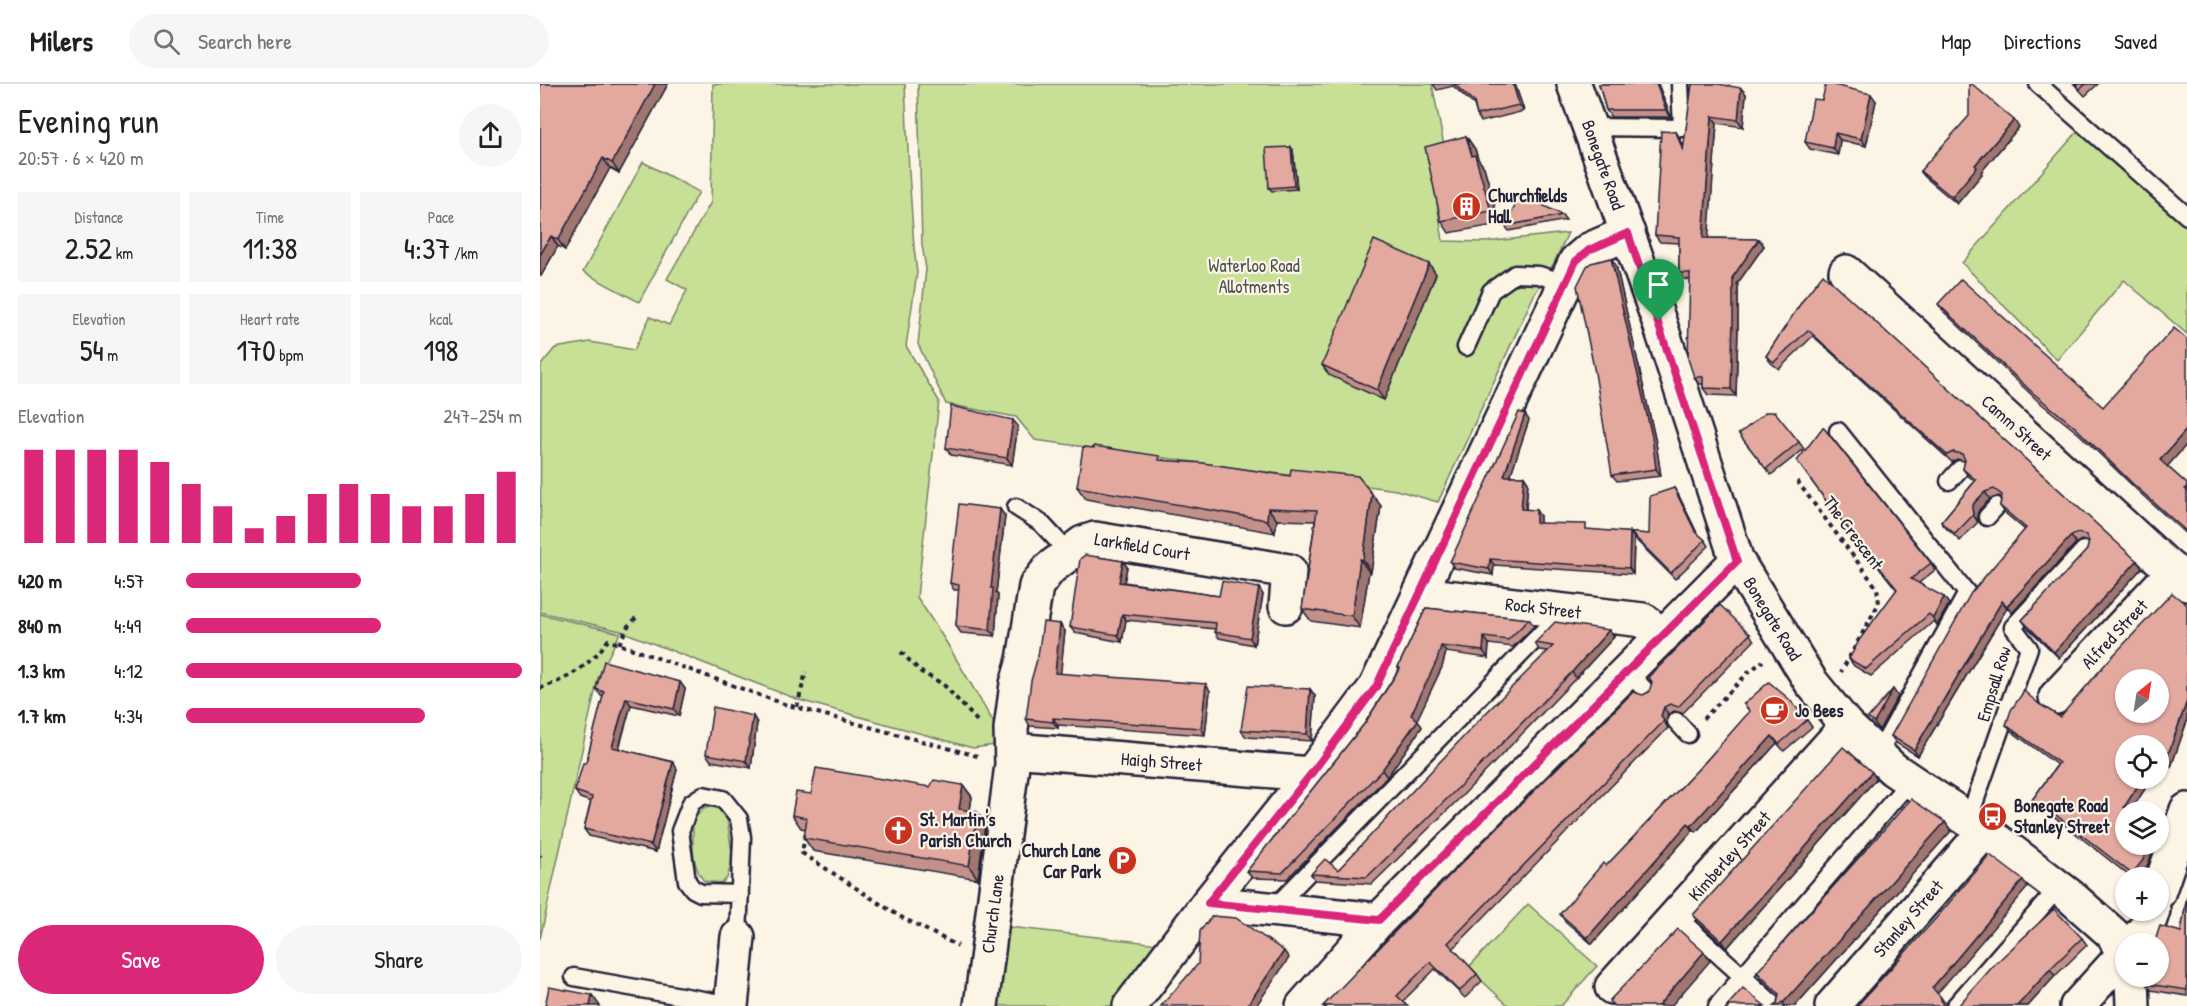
<!DOCTYPE html>
<meta charset="utf-8">
<style>
:root{--surface:#fff;--page:#f6f6f6;--text:#202124;--muted:#757577;--line:#e0e0e0;--accent:#db2777}
body{margin:0;font-family:"Patrick Hand",sans-serif;background:var(--page);color:var(--text);height:100vh;display:flex;flex-direction:column;font-size:22px;white-space:nowrap}
*{box-sizing:border-box;margin:0}
p{font-size:20px;color:var(--muted)}
.icon{flex:none;width:33px;height:33px;fill:none;stroke:currentColor;stroke-width:2;stroke-linecap:round;stroke-linejoin:round}
.map{position:relative;flex:1;overflow:hidden}
.sheet{display:flex;flex-direction:column;background:var(--surface);width:540px}
.sheet>*{flex:none}
.needle{width:39px;rotate:30deg}
.controls{position:absolute;left:1575px;top:585px;display:grid;gap:12px}
.controls a{display:grid;place-items:center;width:54px;height:54px;border-radius:50%;background:var(--surface);box-shadow:0 2px 4px #0004;font-size:30px}
.pin{position:absolute;display:grid;place-items:center;width:51px;height:51px;color:#fff;margin:-62px -26px;border-radius:50% 50% 50% 0;rotate:-45deg;box-shadow:0 0 6px #0007}
.pin .icon{rotate:45deg}
.round{display:grid;place-items:center;flex:none;width:63px;height:63px;border-radius:32px;background:var(--page)}
.headline{display:flex;align-items:center;justify-content:space-between;height:102px;padding:0 18px}
h1{font-size:33px;font-weight:600;line-height:45px}
.metrics{display:grid;grid-template-columns:repeat(3,1fr);gap:9px;height:102px;padding:6px 18px}
.metrics div{display:grid;align-content:center;border-radius:0px;background:var(--page);text-align:center}
.metrics b{font-size:30px;font-weight:600}
.metrics small{font-size:16px;font-weight:400}
.metrics p{font-size:16px}
.chart{height:168px;padding:12px 18px}
.chart p{display:flex;justify-content:space-between}
.chart svg{width:100%;height:108px;margin-top:6px;stroke:var(--accent);stroke-width:6}
.action{display:flex;gap:12px;margin-top:auto;padding:12px 18px}
.action a{flex:1;height:69px;border-radius:36px;background:var(--accent);color:#fff;font-size:24px;font-weight:600;line-height:69px;text-align:center}
.action a+a{background:var(--page);color:var(--text)}
ul{padding:0 18px;list-style:none;font-size:20px}
li{display:grid;grid-template-columns:96px 72px 1fr;align-items:center;height:45px}
li i{height:15px;border-radius:8px;background:var(--accent)}
header{display:flex;align-items:center;gap:36px;box-sizing:border-box;height:84px;padding:0 30px;background:var(--surface);border-bottom:2px solid var(--line)}
header strong{font-size:28px}
nav{display:flex;gap:33px;margin-inline-start:auto;font-size:21px}
.search{width:420px;height:54px;background:var(--page);display:flex;align-items:center;gap:15px;box-sizing:border-box;padding:0 21px;border-radius:33px;color:var(--muted);font-size:22px}
main{display:flex;flex:1;min-height:0}
.map>svg:first-child{display:block}
.green{fill:#c7e096;stroke:#748168;stroke-width:1.5}
.lines{fill:none;stroke-linecap:round;stroke-linejoin:round}
.service-casing{stroke:#22223b;stroke-width:21}
.minor-casing{stroke:#22223b;stroke-width:38}
.path{stroke:#22223b;stroke-width:4;stroke-dasharray:4.5 4.5;stroke-linecap:butt}
.service{stroke:#fcf5e5;stroke-width:16}
.minor{stroke:#fcf5e5;stroke-width:33}
.wall{fill:#c39189;stroke:#22223b;stroke-width:1.5}
.shaded-wall{fill:#9f766f;stroke:#22223b;stroke-width:1.5}
.building{fill:#e3a99f;stroke:#22223b;stroke-width:1.5;fill-rule:evenodd}
.route-casing{stroke:#fff;stroke-width:12}
.route{stroke:#db2777;stroke-width:8}
.labels{text-anchor:middle;stroke-width:4.5;stroke-linejoin:round;paint-order:stroke}
.street-label{font-size:18px;fill:#22223b;stroke:#fcf5e5}
.poi-label{font-size:18px;font-weight:bold;fill:#22223b;stroke:#fcf5e5;text-anchor:start}
.park-label{font-size:18px;fill:#4b5252;stroke:#fcf5e5}
</style>
<header>
<strong>Milers</strong>
<div class="search"><svg class="icon" aria-label="search" viewBox="0 0 24 24"><circle cx="10" cy="10" r="6"/><path d="M15 15l6 6"/></svg>Search here</div>
<nav><a>Map</a><a>Directions</a><a>Saved</a></nav>
</header>
<main>
<section class="sheet">
<div class="headline"><div><h1>Evening run</h1><p>20:57 · 6 × 420 m</p></div><a class="round"><svg class="icon" aria-label="share" viewBox="0 0 24 24"><path d="M12 15V3M7 8l5-5 5 5M5 13v7h14v-7"/></svg></a></div>
<div class="metrics">
<div><p>Distance</p><b>2.52<small> km</small></b></div>
<div><p>Time</p><b>11:38</b></div>
<div><p>Pace</p><b>4:37<small> /km</small></b></div>
</div>
<div class="metrics">
<div><p>Elevation</p><b>54<small> m</small></b></div>
<div><p>Heart rate</p><b>170<small> bpm</small></b></div>
<div><p>kcal</p><b>198</b></div>
</div>
<div class="chart"><p><span>Elevation</span>247–254 m</p>
<svg viewBox="0 0 160 44" preserveAspectRatio="none"><path d="M5 44V6M15 44V6M25 44V6M35 44V6M45 44V11M55 44V20M65 44V29M75 44V38M85 44V33M95 44V24M105 44V20M115 44V24M125 44V29M135 44V29M145 44V24M155 44V15"/></svg>
</div>
<ul>
<li><b>420 m</b>4:57<i style="width:52%"></i></li>
<li><b>840 m</b>4:49<i style="width:58%"></i></li>
<li><b>1.3 km</b>4:12<i style="width:100%"></i></li>
<li><b>1.7 km</b>4:34<i style="width:71%"></i></li>
</ul>
<div class="action"><a>Save</a><a>Share</a></div>
</section>
<div class="map">
<svg width="1647" height="922" viewBox="0 0 1647 922">
<rect width="100%" height="100%" fill="#fcf5e5"/>
<filter id="ink" filterUnits="userSpaceOnUse"><feTurbulence type="fractalNoise" baseFrequency=".0167" numOctaves="2"/><feDisplacementMap in="SourceGraphic" scale="12" xChannelSelector="R" yChannelSelector="G"/><feConvolveMatrix kernelMatrix="1 2 1 2 8 2 1 2 1" color-interpolation-filters="sRGB"/></filter>
<g filter="url(#ink)">
<g class="green">
<polygon points="173,0 365,0 369,88 374,163 377,189 366,262 399,317 377,513 405,556 464,656 455,661 433,664 259,616 81,547 0,528 1,281 15,264 50,258 94,266 110,233 129,241 147,206 127,195 171,118"/>
<polygon points="378,0 892,0 904,61 889,67 903,157 945,158 1028,149 1014,179 994,211 898,418 856,406 495,356 476,333 406,320 378,260 386,185 382,161"/>
<polygon points="1538,47 1647,143 1647,250 1584,196 1517,276 1422,179"/>
<polygon points="103,78 159,108 99,218 43,188"/>
<polygon points="0,530 80,549 58,594 0,855"/>
<path d="M174,723L182,727L187,735L193,775L187,794L182,799L164,797C150,780 153,757 153,736L164,724Z"/>
<polygon points="988,820 1057,882 1021,922 969,922 928,884"/>
<polygon points="452,841 637,862 590,922 441,922"/>
</g>
<g class="lines">
<defs>
<g id="service">
<polyline points="1498,0 1647,132"/>
<polyline points="1048,43 1142,44 1140,0"/>
<polyline points="926,263 951,207 975,190 999,191 1025,199"/>
<polyline points="1298,347 1427,509 1338,670"/>
<polyline points="1409,397 1420,385"/>
<polyline points="476,423 501,439 529,469"/>
<polyline points="1447,433 1457,422"/>
<polyline points="1087,587 1106,607"/>
<polyline points="1136,637 1148,650"/>
<polyline points="1428,737 1489,564 1473,543 1544,466"/>
<polyline points="733,825 1023,527"/>
<polyline points="1136,832 1235,922"/>
<polyline points="198,853 202,753 199,735 183,715 163,711 151,719 140,747 147,797 153,805 161,809 200,810"/>
<polyline points="34,893 191,921"/>
<polyline points="1177,922 1370,697"/>
<polyline points="1415,922 1519,803"/>
</g>
<g id="minor">
<path id="s1" d="M1034,0L1119,237L1197,477L1271,598L1307,642L1353,685L1445,747L1530,812L1574,851L1586,877"/>
<path id="s2" d="M1306,188L1647,500"/>
<path id="s3" d="M880,510L1103,536L1123,552"/>
<path id="s4" d="M1516,613L1634,487"/>
<path id="s5" d="M472,666L771,690"/>
<polyline points="1618,809 1647,726"/>
<polyline points="668,819 839,836"/>
<polyline points="1593,860 1608,841 1613,826"/>
<polyline points="1592,892 1593,922"/>
<path id="s6" d="M1072,903L1307,642"/>
<polyline points="191,922 198,853"/>
<path id="s7" d="M441,922L472,681L471,645L477,600L484,576L496,502L510,484L543,459L555,455L749,487L746,522"/>
<polyline points="590,922 668,819 771,690 836,603 1036,177 1049,166 1088,149"/>
<polyline points="763,922 839,836 1197,477"/>
<path id="s8" d="M1292,922L1445,747"/>
<polyline points="1537,922 1586,868"/>
</g>
</defs>
<use href="#service" class="service-casing"/>
<use href="#minor" class="minor-casing"/>
<g class="path">
<polyline points="1257,397 1337,504 1339,519 1301,588"/>
<polyline points="79,560 88,542 98,532"/>
<polyline points="361,568 381,588 403,600 440,640"/>
<path d="M0,604C26,597 53,579 68,556L244,620L441,673"/>
<polyline points="257,623 266,588"/>
<polyline points="1163,635 1209,588 1223,577"/>
<polyline points="265,751 262,769 359,832 418,862"/>
<polyline points="0,772 1,773"/>
</g>
<use href="#service" class="service"/>
<use href="#minor" class="minor"/>
</g>
<g class="wall">
<polygon points="0,0 128,0 79,89 70,84 25,166 18,162 1,192 0,191"/>
<polygon points="893,0 975,0 984,27 941,38 937,31 934,21 913,2 897,6"/>
<polygon points="1059,0 1118,0 1131,33 1071,33 1066,26"/>
<polygon points="1152,0 1206,10 1203,43 1177,39 1168,154 1219,155 1224,162 1197,200 1198,201 1198,242 1196,312 1168,311 1163,304 1163,300 1159,300 1154,293 1150,196 1144,195 1139,189 1139,159 1120,158 1115,151 1136,48 1140,54 1144,63"/>
<polygon points="1534,0 1558,0 1545,12"/>
<polygon points="1282,16 1336,17 1326,62 1300,56 1298,71 1270,65 1265,58"/>
<polygon points="1479,43 1441,88 1442,90 1417,120 1385,93 1380,87"/>
<polygon points="926,52 935,65 938,75 944,83 960,140 909,149 901,137"/>
<polygon points="753,66 757,105 732,107 729,104"/>
<polygon points="1022,131 1026,136 969,147 965,142"/>
<polygon points="889,180 896,190 844,316 789,291 782,281"/>
<polygon points="1076,181 1116,359 1121,392 1077,397 1072,391"/>
<polygon points="1265,213 1597,477 1602,484 1519,574 1487,543 1482,536 1547,466 1549,458 1541,456 1536,459 1472,529 1467,524 1378,672 1356,659 1351,652 1485,446 1465,429 1460,422 1461,414 1459,412 1450,415 1439,426 1437,431 1438,438 1420,457 1406,444 1401,438 1435,397 1428,392 1423,385 1425,377 1417,375 1412,378 1273,252 1239,285 1231,279 1226,272"/>
<polygon points="1398,220 1563,323 1647,360 1627,382 1647,400 1647,451 1599,408 1539,350 1498,317 1404,228"/>
<polygon points="989,336 970,392 984,392 988,398 986,425 1000,432 1000,439 1050,446 1109,450 1134,404 1138,410 1157,449 1165,456 1169,462 1135,495 1094,454 1093,490 954,481 953,491 914,484 910,478"/>
<polygon points="478,342 472,381 411,371 406,364"/>
<polygon points="1199,350 1259,358 1264,365 1231,391"/>
<polygon points="623,376 841,422 831,488 829,488 820,544 771,537 762,525 775,437 737,436 735,449 546,415 537,403"/>
<polygon points="1257,377 1391,479 1395,486 1379,499 1409,520 1397,541 1394,537 1331,592 1314,582 1309,575 1357,506 1292,425"/>
<polygon points="465,432 456,509 458,511 455,552 421,549 416,542 419,506 414,506 410,499"/>
<polygon points="583,477 587,483 584,498 679,512 719,504 723,511 714,561 679,554 675,548 675,545 586,536 582,558 535,549 530,543"/>
<polygon points="1647,521 1647,637 1631,683 1623,680 1618,686 1618,662 1612,694 1590,728 1586,760 1614,765 1607,782 1599,794 1592,794 1521,738 1497,723 1492,716 1517,681 1471,647 1466,641 1499,620 1520,633"/>
<polygon points="886,524 989,535 994,542 973,563 949,560 948,574 906,568 902,583 877,635 882,643 847,693 747,795 712,794 707,787 825,639 859,585 858,583"/>
<polygon points="520,540 525,547 520,590 670,607 665,651 518,641 518,644 490,642 486,635"/>
<polygon points="1069,546 1074,553 1036,594 924,710 832,800 775,796 771,790 798,786 1008,567 999,566 995,559"/>
<polygon points="1210,550 1214,557 1143,629 1134,627 1128,630 1126,639 1128,644 913,865 937,890 942,897 925,914 895,885 863,917 783,922 1103,611"/>
<polygon points="140,598 145,605 139,632 91,621 79,665 133,678 137,685 116,768 49,752 44,745 51,718 40,714 35,707 46,679 63,613 61,612 56,605"/>
<polygon points="770,605 775,612 772,657 706,653 701,646"/>
<polygon points="1204,620 1267,636 1272,643 1244,667 1237,659 1156,748 1153,746 1052,860 1025,837 1020,830 1166,677 1210,628"/>
<polygon points="213,632 217,639 211,684 171,677 166,670"/>
<polygon points="1336,695 1187,864 1158,838 1153,831"/>
<polygon points="423,701 432,713 430,727 437,728 445,740 438,795 273,767 264,754 266,745 261,744 252,731 271,710"/>
<polygon points="1405,738 1411,747 1255,922 1234,922 1237,920 1238,912 1223,897 1217,888"/>
<polygon points="1647,812 1647,912 1611,906 1607,900 1641,848"/>
<polygon points="1542,854 1547,861 1515,892 1488,922 1418,922"/>
</g>
<g class="shaded-wall">
<polygon points="115,0 128,0 79,89 72,79"/>
<polygon points="973,0 975,0 984,27 979,21"/>
<polygon points="1116,0 1118,0 1131,33 1126,26"/>
<polygon points="1201,4 1206,10 1203,43 1198,36"/>
<polygon points="1331,10 1336,17 1326,62 1321,55"/>
<polygon points="1172,32 1177,39 1168,161 1163,154"/>
<polygon points="1474,36 1479,43 1441,88 1442,90 1417,120 1412,113 1435,81"/>
<polygon points="1136,48 1140,54 1148,74 1143,67"/>
<polygon points="1295,49 1300,56 1298,71 1293,64"/>
<polygon points="926,52 935,65 938,75 944,83 960,140 951,127 932,72"/>
<polygon points="751,63 753,66 757,105 754,102"/>
<polygon points="63,74 70,84 25,166 18,156"/>
<polygon points="11,152 18,162 1,192 0,191 0,171"/>
<polygon points="1219,155 1224,162 1197,200 1198,201 1198,242 1196,312 1191,305 1192,194"/>
<polygon points="1071,174 1076,181 1116,359 1121,392 1116,385"/>
<polygon points="889,180 896,190 844,316 837,306"/>
<polygon points="985,330 989,336 968,399 964,392"/>
<polygon points="473,336 478,342 472,381 467,374"/>
<polygon points="1647,345 1647,360 1626,384 1620,376"/>
<polygon points="984,392 988,398 985,431 981,425"/>
<polygon points="1134,404 1138,410 1159,453 1155,447"/>
<polygon points="1445,408 1450,415 1439,426 1437,431 1438,438 1433,431 1432,424 1434,419"/>
<polygon points="832,410 841,422 831,488 823,476"/>
<polygon points="728,424 737,436 735,449 727,436"/>
<polygon points="460,425 465,432 456,509 458,511 455,552 450,546 451,504"/>
<polygon points="996,426 1000,432 1000,445 996,439"/>
<polygon points="1090,448 1094,454 1093,490 1089,484"/>
<polygon points="1531,452 1536,459 1472,529 1467,522"/>
<polygon points="820,475 829,488 820,544 812,532"/>
<polygon points="950,475 954,481 953,491 949,485"/>
<polygon points="583,477 587,483 583,504 579,498"/>
<polygon points="1597,477 1602,484 1519,574 1514,568"/>
<polygon points="719,504 723,511 714,561 710,554"/>
<polygon points="1404,513 1409,520 1397,541 1393,534"/>
<polygon points="1462,517 1467,524 1378,672 1374,666"/>
<polygon points="582,530 586,536 582,558 578,551"/>
<polygon points="520,540 525,547 520,596 515,589"/>
<polygon points="1069,546 1074,553 1036,594 1032,588"/>
<polygon points="944,553 949,560 948,574 943,567"/>
<polygon points="901,562 906,568 902,583 876,638 871,631"/>
<polygon points="140,598 145,605 139,632 134,625"/>
<polygon points="666,600 670,607 665,651 661,644"/>
<polygon points="770,605 775,612 772,657 767,650"/>
<polygon points="1353,605 1358,612 1339,646 1334,639"/>
<polygon points="86,614 91,621 77,670 72,663"/>
<polygon points="1647,617 1647,637 1631,683 1626,676"/>
<polygon points="1124,623 1128,630 1126,639 1128,644 1121,632"/>
<polygon points="213,632 217,639 211,684 206,677"/>
<polygon points="513,634 518,641 518,644 513,638"/>
<polygon points="878,636 882,643 847,693 842,686"/>
<polygon points="1232,652 1237,659 1156,748 1151,742"/>
<polygon points="1618,674 1623,680 1618,686"/>
<polygon points="133,678 137,685 116,768 111,761"/>
<polygon points="1332,688 1336,695 1187,864 1182,857"/>
<polygon points="1603,694 1612,694 1590,728 1584,723"/>
<polygon points="423,701 432,713 428,737 419,725"/>
<polygon points="437,728 445,740 438,795 429,782"/>
<polygon points="1405,738 1411,747 1255,922 1245,922 1243,919"/>
<polygon points="1148,739 1153,746 1052,860 1047,854"/>
<polygon points="1608,760 1611,760 1614,765 1607,782 1599,794 1594,794 1592,790"/>
<polygon points="1483,796 1488,803 1396,911 1392,904"/>
<polygon points="744,867 749,874 716,922 707,922"/>
<polygon points="1164,868 1170,877 1131,922 1118,922"/>
<polygon points="1510,885 1515,892 1488,922 1477,922"/>
<polygon points="52,911 60,922 50,922"/>
<polygon points="1400,912 1405,919 1406,922 1403,922"/>
</g>
<g class="building">
<polygon points="0,0 115,0 72,79 63,74 18,156 11,152 0,171"/>
<polygon points="914,0 973,0 979,21 937,31 934,18"/>
<polygon points="1059,0 1116,0 1126,26 1066,26"/>
<polygon points="1152,0 1178,0 1201,4 1198,36 1172,32 1163,154 1219,155 1192,194 1193,194 1193,235 1191,305 1163,304 1163,293 1154,293 1148,275 1150,189 1139,189 1139,153 1115,151 1121,47 1136,48 1143,67"/>
<polygon points="1286,0 1290,0 1331,10 1321,55 1295,49 1293,64 1265,58 1273,15 1282,16"/>
<polygon points="1429,0 1432,0 1474,36 1435,81 1437,83 1412,113 1380,87 1429,32"/>
<polygon points="1535,0 1546,0 1540,5"/>
<polygon points="926,52 932,72 935,71 951,127 901,137 885,63"/>
<polygon points="751,63 754,102 729,104 726,64"/>
<polygon points="981,110 1022,131 965,142"/>
<polygon points="834,156 889,180 837,306 782,281"/>
<polygon points="1071,174 1112,353 1116,385 1072,391 1055,289 1037,202 1047,182 1051,179"/>
<polygon points="1283,190 1597,477 1514,568 1482,536 1547,466 1549,457 1546,451 1537,449 1531,452 1467,522 1462,517 1374,666 1351,652 1431,509 1486,444 1460,422 1462,411 1454,405 1445,408 1434,419 1432,424 1433,431 1415,450 1401,438 1436,396 1423,385 1425,376 1422,370 1413,368 1407,371 1268,246 1234,278 1226,272 1265,213"/>
<polygon points="1421,195 1563,323 1634,244 1647,255 1647,345 1620,376 1647,400 1647,402 1645,405 1647,407 1647,448 1593,400 1534,342 1493,309 1398,220"/>
<polygon points="411,322 473,336 467,374 406,364"/>
<polygon points="979,328 985,330 964,392 984,392 981,425 996,426 996,439 1046,440 1046,445 1109,450 1110,412 1134,404 1155,447 1165,456 1131,489 1090,448 1089,484 950,475 949,485 910,478"/>
<polygon points="1226,328 1235,328 1259,358 1226,385 1199,350"/>
<polygon points="1283,343 1391,479 1371,495 1404,513 1393,534 1389,530 1326,585 1309,575 1320,555 1357,505 1287,418 1257,377"/>
<polygon points="554,362 620,372 619,376 663,379 750,392 751,385 818,392 832,410 823,476 820,475 812,532 762,525 777,426 728,424 727,436 537,403 543,363 554,364"/>
<polygon points="419,420 460,425 451,504 453,504 450,546 416,542 419,501 410,499"/>
<polygon points="545,471 583,477 579,498 679,512 682,497 719,504 710,554 675,548 676,539 582,530 578,551 530,543 540,475"/>
<path d="M1632,509L1647,521V617L1626,676L1618,673V662H1586V694H1603L1584,723L1590,728H1586V760H1608L1603,776L1592,790L1516,731L1492,716L1519,679L1466,641L1471,626L1484,607L1499,620L1520,633L1568,577ZM1586,596H1618V628H1586Z"/>
<polygon points="1180,521 1210,550 1138,623 1130,620 1124,623 1121,632 1124,637 908,859 937,890 920,907 890,878 857,912 868,922 783,922 904,797 1093,608 1103,611 1109,608 1112,598 1109,593"/>
<polygon points="886,524 989,535 968,556 944,553 943,567 901,562 897,576 871,631 878,636 842,686 742,789 707,787 825,639 860,584 858,583"/>
<polygon points="503,538 520,540 515,589 666,600 661,644 513,634 513,638 486,635 491,597 498,572"/>
<polygon points="1015,538 1069,546 1032,588 919,703 827,793 771,790 785,775 798,786 944,631 1013,562 995,559"/>
<polygon points="64,577 140,598 134,625 86,614 72,663 133,678 111,761 44,745 52,713 35,707 43,679 46,679 64,608 56,605"/>
<polygon points="1229,598 1249,615 1267,636 1239,660 1232,652 1151,742 1148,739 1047,854 1020,830 1063,779 1066,782 1166,677 1210,627 1204,620"/>
<polygon points="708,602 770,605 767,650 701,646"/>
<polygon points="1353,605 1334,639 1328,634"/>
<polygon points="173,623 213,632 206,677 166,670"/>
<polygon points="1303,663 1332,688 1182,857 1153,831"/>
<polygon points="276,684 390,703 394,696 423,701 419,725 437,728 429,782 264,754 267,734 252,731 256,708 271,710"/>
<polygon points="1371,715 1405,738 1243,919 1242,918 1238,922 1234,922 1237,920 1239,910 1217,888"/>
<polygon points="1450,771 1483,796 1392,904 1400,912 1403,922 1317,922 1397,833"/>
<polygon points="1647,812 1647,906 1607,900 1607,892 1618,892 1618,860 1614,860 1620,842 1641,848"/>
<polygon points="1514,825 1542,854 1510,885 1477,922 1418,922 1454,881"/>
<polygon points="672,832 696,834 744,867 707,922 621,922 658,880 660,847"/>
<polygon points="1138,845 1164,868 1118,922 1074,922 1069,917"/>
<polygon points="9,903 52,911 50,922 5,922"/>
<polygon points="1203,904 1225,922 1187,922"/>
</g>
</g>
<g class="lines" filter="url(#ink)">
<defs>
<polygon id="route" points="1088,149 1197,477 839,836 668,819 771,690 836,603 1036,177 1049,166"/>
</defs>
<use href="#route" class="route-casing"/>
<use href="#route" class="route"/>
</g>
<defs>
<symbol id="building-disc" viewBox="-11 -11 22 22"><circle r="9.5" fill="#c8321e" stroke="#fcf5e5"/><path d="M-4-6H4V6H1V3H-1V6H-4ZM-2.5-4.3h1.7v1.8h-1.7ZM.8-4.3h1.7v1.8H.8ZM-2.5-1h1.7V.8h-1.7ZM.8-1h1.7V.8H.8Z" fill="#fff"/></symbol>
<symbol id="cafe-disc" viewBox="-11 -11 22 22"><circle r="9.5" fill="#c8321e" stroke="#fcf5e5"/><path d="M-5.5-4.5H6V0H3Q3 3.5 0 3.5H-2.5Q-5.5 3.5-5.5 0ZM3-3.2v2h1.7v-2ZM-6 4.5H4V6H-6Z" fill="#fff"/></symbol>
<symbol id="bus-disc" viewBox="-11 -11 22 22"><circle r="9.5" fill="#c8321e" stroke="#fcf5e5"/><path d="M-5-6H5V4H4V6H2V4H-2V6H-4V4H-5ZM-3.5-4V0h7V-4ZM-3.5 1.2v1.5H-2V1.2ZM2 1.2v1.5H3.5V1.2Z" fill="#fff"/></symbol>
<symbol id="church-disc" viewBox="-11 -11 22 22"><circle r="9.5" fill="#c8321e" stroke="#fcf5e5"/><path d="M-1.2-6h2.4v3.5h3.3v2.4h-3.3V6h-2.4V-.1h-3.3v-2.4h3.3Z" fill="#fff"/></symbol>
<symbol id="parking-disc" viewBox="-11 -11 22 22"><circle r="9.5" fill="#c8321e" stroke="#fcf5e5"/><path d="M-3.5-5.5H1a3.5 3.5 0 0 1 0 7H-1V5.5H-3.5ZM-1-3.4V-.6H.8a1.4 1.4 0 0 0 0-2.8Z" fill="#fff"/></symbol>
</defs>
<g fill-rule="evenodd">
<use href="#building-disc" x="910" y="106" width="33" height="33"/>
<use href="#cafe-disc" x="1218" y="610" width="33" height="33"/>
<use href="#bus-disc" x="1436" y="716" width="33" height="33"/>
<use href="#church-disc" x="342" y="730" width="33" height="33"/>
<use href="#parking-disc" x="566" y="760" width="33" height="33"/>
</g>
<g class="labels">
<g class="street-label">
<text dy="6" stroke="none"><textPath href="#s1" startOffset="86">Bonegate Road</textPath></text>
<text dy="6" stroke="none"><textPath href="#s2" startOffset="231">Camm Street</textPath></text>
<text transform="translate(1313 449) rotate(53)" y="6">The Crescent</text>
<text dy="6" stroke="none"><textPath href="#s7" startOffset="549">Larkfield Court</textPath></text>
<text dy="6" stroke="none"><textPath href="#s3" startOffset="124">Rock Street</textPath></text>
<text dy="6" stroke="none"><textPath href="#s1" startOffset="572">Bonegate Road</textPath></text>
<text dy="6" stroke="none"><textPath href="#s4" startOffset="86">Alfred Street</textPath></text>
<text transform="translate(1454 600) rotate(-73)" y="6">Empsall Row</text>
<text dy="6" stroke="none"><textPath href="#s5" startOffset="150">Haigh Street</textPath></text>
<text dy="6" stroke="none"><textPath href="#s6" startOffset="176">Kimberley Street</textPath></text>
<text dy="6" stroke="none"><textPath href="#s7" startOffset="93">Church Lane</textPath></text>
<text dy="6" stroke="none"><textPath href="#s8" startOffset="116">Stanley Street</textPath></text>
</g>
<g class="poi-label">
<text x="948" y="118">Churchfields<tspan x="948" dy="21">Hall</tspan></text>
<text x="1255" y="633">Jo Bees</text>
<text x="1474" y="728">Bonegate Road<tspan x="1474" dy="21">Stanley Street</tspan></text>
<text x="380" y="742">St. Martin's<tspan x="380" dy="21">Parish Church</tspan></text>
<text x="561" y="773" text-anchor="end">Church Lane<tspan x="561" dy="21">Car Park</tspan></text>
</g>
<g class="park-label">
<text x="714" y="188">Waterloo Road<tspan x="714" dy="21">Allotments</tspan></text>
</g>
</g>
</svg>
<div class="controls">
<a><svg class="needle" viewBox="-14 -14 28 28"><path d="M0-13l5 13h-10z" fill="#e53935"/><path d="M0 13l5-13h-10z" fill="#757577"/></svg></a>
<a><svg class="icon" aria-label="locate" viewBox="0 0 24 24"><circle cx="12" cy="12" r="6"/><path d="M12 2v4M12 18v4M2 12h4M18 12h4"/></svg></a>
<a><svg class="icon" aria-label="layers" viewBox="0 0 24 24"><path d="M12 4l9 5-9 5-9-5zM3 14l9 5 9-5"/></svg></a>
<a>+</a>
<a>−</a>
</div>
<div class="pin" style="left:1119px;top:237px;background:#1e9e55"><svg class="icon" aria-label="arrive" viewBox="0 0 24 24"><path d="M6 21V4h12l-3 4 3 4H6"/></svg></div>
</div>
</main>
